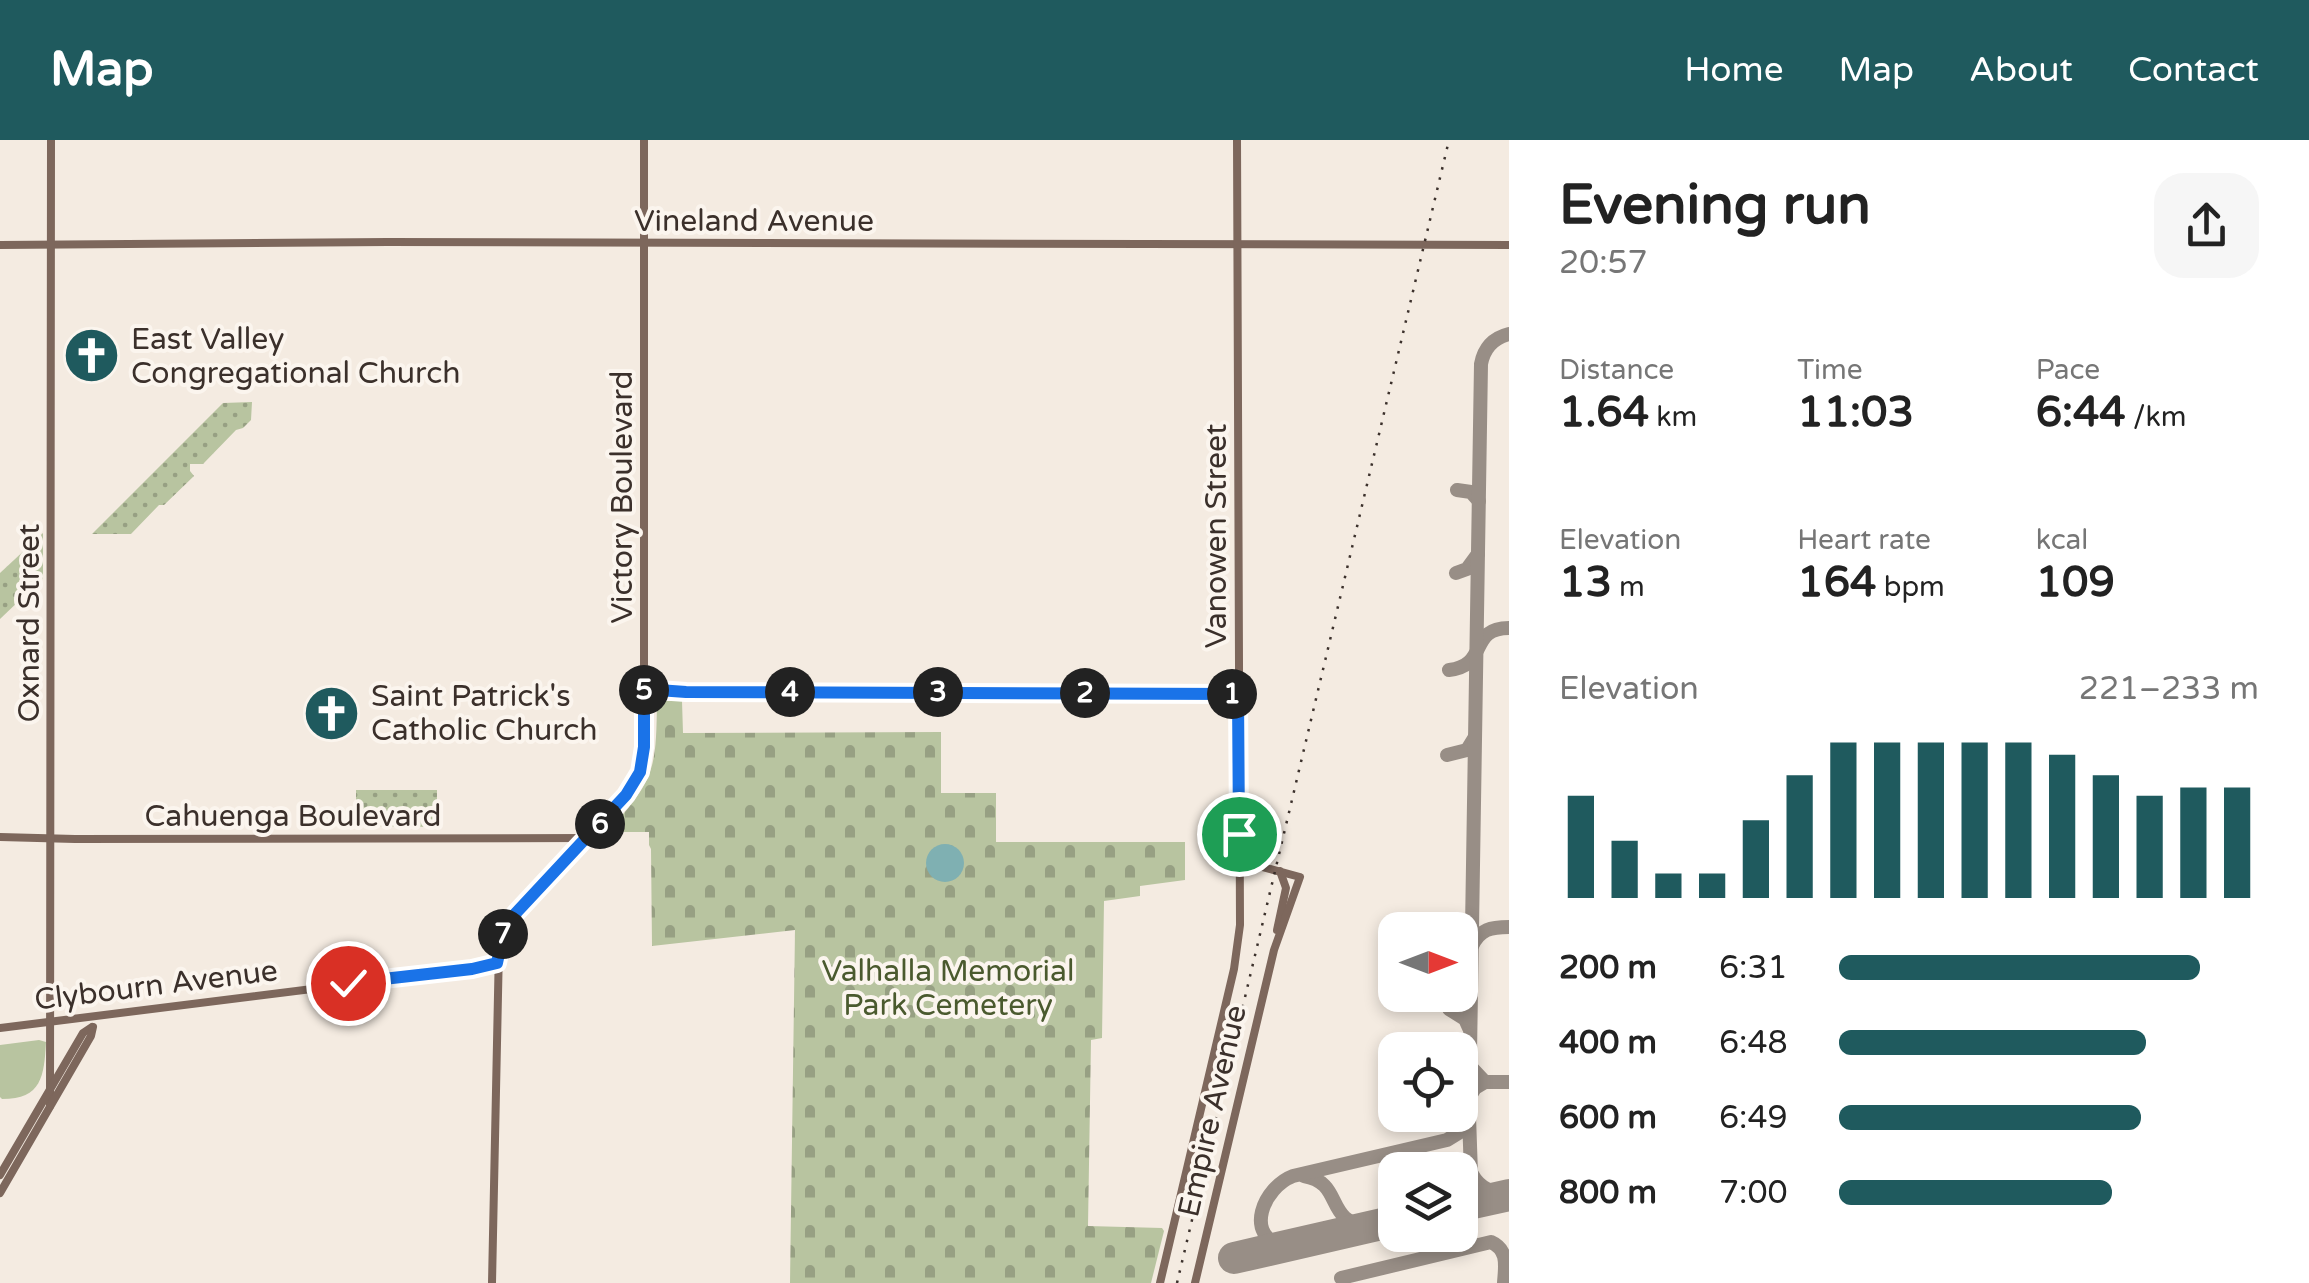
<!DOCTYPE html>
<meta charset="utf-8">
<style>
:root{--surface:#fff;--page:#f6f6f6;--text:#222;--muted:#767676;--accent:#1f5a5e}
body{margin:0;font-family:"Varela Round",sans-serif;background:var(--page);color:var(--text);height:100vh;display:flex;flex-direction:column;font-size:38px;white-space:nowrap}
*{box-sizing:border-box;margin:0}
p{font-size:32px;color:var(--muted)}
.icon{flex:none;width:55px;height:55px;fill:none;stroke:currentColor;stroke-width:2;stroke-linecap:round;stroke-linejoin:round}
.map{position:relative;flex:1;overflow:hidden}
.drawer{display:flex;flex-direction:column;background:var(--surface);width:800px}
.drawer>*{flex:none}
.needle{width:65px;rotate:90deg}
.controls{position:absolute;left:1378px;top:772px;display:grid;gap:20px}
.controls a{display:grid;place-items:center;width:100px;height:100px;border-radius:20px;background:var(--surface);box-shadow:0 5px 15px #0003;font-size:50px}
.pin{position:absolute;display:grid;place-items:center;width:85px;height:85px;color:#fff;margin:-42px;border:5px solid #fff;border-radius:50%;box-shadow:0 2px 10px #0007}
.km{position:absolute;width:50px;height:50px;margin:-25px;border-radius:50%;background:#222;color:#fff;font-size:28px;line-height:50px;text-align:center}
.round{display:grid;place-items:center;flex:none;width:105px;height:105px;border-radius:30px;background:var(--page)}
.headline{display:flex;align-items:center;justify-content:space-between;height:170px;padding:0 50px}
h1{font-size:55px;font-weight:700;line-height:75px}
.stats{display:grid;grid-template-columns:repeat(3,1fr);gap:15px;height:170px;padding:10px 50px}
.stats div{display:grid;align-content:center}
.stats b{font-size:42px;font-weight:700}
.stats small{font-size:28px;font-weight:400}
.stats p{font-size:28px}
.chart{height:280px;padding:20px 50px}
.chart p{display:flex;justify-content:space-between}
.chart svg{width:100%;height:180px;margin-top:10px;stroke:var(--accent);stroke-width:6}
ul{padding:0 50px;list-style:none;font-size:32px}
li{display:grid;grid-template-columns:160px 120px 1fr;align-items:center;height:75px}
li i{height:25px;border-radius:12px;background:var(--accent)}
header{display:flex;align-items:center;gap:60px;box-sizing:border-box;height:140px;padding:0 50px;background:var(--accent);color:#fff}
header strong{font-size:48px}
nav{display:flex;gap:55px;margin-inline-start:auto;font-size:35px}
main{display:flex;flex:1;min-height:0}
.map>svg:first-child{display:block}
.grass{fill:url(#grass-dots)}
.cemetery{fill:url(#cemetery-stones)}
.pitch{fill:#b8c4a0}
.water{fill:#7fb0b2}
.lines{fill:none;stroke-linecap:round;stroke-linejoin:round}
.taxiway{stroke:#988e86;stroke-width:14}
.runway{stroke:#988e86;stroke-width:32}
.minor{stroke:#cdbbac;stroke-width:5}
.major{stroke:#7d675c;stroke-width:8}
.rail{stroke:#3b302b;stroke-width:2.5;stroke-dasharray:2.5 8;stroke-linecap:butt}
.route-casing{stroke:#fff;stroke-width:20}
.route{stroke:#1a73e8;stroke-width:12}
.labels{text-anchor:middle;stroke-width:8;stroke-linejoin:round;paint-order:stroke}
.street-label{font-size:30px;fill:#3b302b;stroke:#fbf5ee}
.poi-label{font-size:30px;fill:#3b302b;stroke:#fbf5ee;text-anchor:start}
.park-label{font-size:30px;fill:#4a5a2e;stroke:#fbf5ee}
</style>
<header>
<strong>Map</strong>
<nav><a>Home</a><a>Map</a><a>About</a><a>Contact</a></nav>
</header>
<main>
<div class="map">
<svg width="1509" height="1143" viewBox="0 0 1509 1143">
<defs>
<pattern id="grass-dots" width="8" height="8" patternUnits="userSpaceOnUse" patternTransform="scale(2.5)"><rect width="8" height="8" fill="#b8c4a0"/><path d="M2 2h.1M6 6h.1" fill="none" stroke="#97a083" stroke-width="1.8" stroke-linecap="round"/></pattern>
<pattern id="cemetery-stones" width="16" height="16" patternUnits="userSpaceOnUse" patternTransform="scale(2.5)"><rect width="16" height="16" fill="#b8c4a0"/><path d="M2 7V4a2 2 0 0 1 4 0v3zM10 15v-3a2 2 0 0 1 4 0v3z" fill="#97a083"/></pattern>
</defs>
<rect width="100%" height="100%" fill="#f4ebe1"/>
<g class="grass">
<polygon points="252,262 251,280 243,288 236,290 203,324 190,324 190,331 194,336 164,365 159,365 131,394 92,394 223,263"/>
<polygon points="43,393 43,438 0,479 0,433"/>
<polygon points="356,650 437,650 437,687 356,686"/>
</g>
<path class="cemetery" d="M657,561H682L683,593L941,592V653H996V702H1185V740L1140,746V756L1104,761L1102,898L1091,900L1088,1086L1162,1088L1164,1091L1151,1143H790L795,790L652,806L651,709L649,705V692H614L612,687C656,638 656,626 657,561Z"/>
<path class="pitch" d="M39,900L46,902C44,936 42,959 2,959L0,957V905Z"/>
<circle class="water" cx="945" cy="723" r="19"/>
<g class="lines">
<g class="taxiway">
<polyline points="1457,350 1471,352 1479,361"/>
<polyline points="1456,433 1467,429 1478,414"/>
<path d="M1449,530C1489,526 1468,488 1509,488"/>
<polyline points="1447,615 1467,610 1475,597"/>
<path d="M1472,806C1480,789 1491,787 1509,787"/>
<polyline points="1449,869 1465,879 1469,888"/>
<polyline points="1460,940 1470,926 1485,942 1475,948 1470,956"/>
<polyline points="1476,942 1509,942"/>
<path d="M1472,1034C1480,1049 1493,1053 1509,1054"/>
<path d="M1304,1036C1345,1043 1323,1083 1370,1087"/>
<path d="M1472,1063L1469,976L1481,224C1484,208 1493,198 1509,194"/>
<path d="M1285,1107C1242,1096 1264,1047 1293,1036L1447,1000L1460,992L1469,977"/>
<path d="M1341,1138L1491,1102C1509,1110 1505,1127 1504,1143"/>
</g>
<g class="runway">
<polyline points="1460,1066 1509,1055"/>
<polyline points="1234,1118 1395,1081"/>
</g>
<polyline class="minor" points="644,549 653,551 1238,554"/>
<g class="major">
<polyline points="0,105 388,102 1509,105"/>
<polyline points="0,697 75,699 586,698"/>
<polyline points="1277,790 1286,748 1280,731"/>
<polyline points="0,888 472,829 497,823"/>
<polyline points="50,966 51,0"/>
<polyline points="0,1035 83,893 92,887"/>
<polyline points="0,1053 91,896 93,887"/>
<polyline points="492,1143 499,807 507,787 515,774 626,655 639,632 644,607 644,0"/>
<polyline points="1160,1143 1234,829 1240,785 1237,0"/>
<polyline points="1195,1143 1274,810 1300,737 1240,721"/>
</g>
<polyline class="rail" points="1177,1143 1449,0"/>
</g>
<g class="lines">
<defs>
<polyline id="route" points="348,843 472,829 497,823 503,795 515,774 626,655 640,632 644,607 644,549 686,552 1238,554 1239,694"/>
</defs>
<use href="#route" class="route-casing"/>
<use href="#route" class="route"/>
</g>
<defs>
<symbol id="church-disc" viewBox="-11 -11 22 22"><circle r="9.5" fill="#1f5a5e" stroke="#fbf5ee"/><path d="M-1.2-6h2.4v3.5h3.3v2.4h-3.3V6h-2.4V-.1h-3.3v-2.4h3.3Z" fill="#fff"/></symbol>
</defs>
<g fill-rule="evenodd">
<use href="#church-disc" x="60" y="184" width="63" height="63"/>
<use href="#church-disc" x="300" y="542" width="63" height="63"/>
</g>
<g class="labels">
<g class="street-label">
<text x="754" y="91">Vineland Avenue</text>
<text transform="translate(622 357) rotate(-90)" y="10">Victory Boulevard</text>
<text transform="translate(1216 396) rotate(-90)" y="10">Vanowen Street</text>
<text transform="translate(29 483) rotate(-90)" y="10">Oxnard Street</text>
<text x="293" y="686">Cahuenga Boulevard</text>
<text transform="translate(156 845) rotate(-7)" y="10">Clybourn Avenue</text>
<text transform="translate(1212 971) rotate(-77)" y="10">Empire Avenue</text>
</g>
<g class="poi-label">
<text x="131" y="209">East Valley<tspan x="131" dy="34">Congregational Church</tspan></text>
<text x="371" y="566">Saint Patrick's<tspan x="371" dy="34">Catholic Church</tspan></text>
</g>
<g class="park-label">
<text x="948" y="841">Valhalla Memorial<tspan x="948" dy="34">Park Cemetery</tspan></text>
</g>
</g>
</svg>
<div class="controls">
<a><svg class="needle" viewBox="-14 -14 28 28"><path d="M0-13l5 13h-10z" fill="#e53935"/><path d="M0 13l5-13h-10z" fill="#767676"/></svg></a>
<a><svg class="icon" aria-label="locate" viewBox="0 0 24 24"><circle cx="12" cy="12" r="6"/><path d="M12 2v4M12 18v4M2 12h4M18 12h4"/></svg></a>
<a><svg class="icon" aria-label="layers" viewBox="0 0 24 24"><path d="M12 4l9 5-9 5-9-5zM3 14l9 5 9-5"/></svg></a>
</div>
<div class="pin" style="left:1239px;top:694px;background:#1e9e55"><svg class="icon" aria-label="arrive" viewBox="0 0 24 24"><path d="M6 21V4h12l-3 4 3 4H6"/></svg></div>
<div class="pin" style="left:348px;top:843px;background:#d93025"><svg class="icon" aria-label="check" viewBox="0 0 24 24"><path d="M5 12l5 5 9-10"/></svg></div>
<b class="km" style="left:1232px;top:554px">1</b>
<b class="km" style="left:1085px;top:553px">2</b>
<b class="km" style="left:938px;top:552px">3</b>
<b class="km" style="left:790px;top:552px">4</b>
<b class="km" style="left:644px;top:550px">5</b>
<b class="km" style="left:600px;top:684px">6</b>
<b class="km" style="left:503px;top:794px">7</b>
</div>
<section class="drawer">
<div class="headline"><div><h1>Evening run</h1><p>20:57</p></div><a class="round"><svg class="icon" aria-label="share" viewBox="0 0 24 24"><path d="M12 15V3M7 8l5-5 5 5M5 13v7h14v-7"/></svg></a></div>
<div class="stats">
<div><p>Distance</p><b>1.64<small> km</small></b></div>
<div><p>Time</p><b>11:03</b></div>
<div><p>Pace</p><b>6:44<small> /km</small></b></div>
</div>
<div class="stats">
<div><p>Elevation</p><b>13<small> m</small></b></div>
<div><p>Heart rate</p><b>164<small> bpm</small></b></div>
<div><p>kcal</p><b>109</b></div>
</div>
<div class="chart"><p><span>Elevation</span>221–233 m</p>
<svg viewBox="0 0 160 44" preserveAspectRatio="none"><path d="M5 44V19M15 44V30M25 44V38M35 44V38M45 44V25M55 44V14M65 44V6M75 44V6M85 44V6M95 44V6M105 44V6M115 44V9M125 44V14M135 44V19M145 44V17M155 44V17"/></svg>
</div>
<ul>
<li><b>200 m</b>6:31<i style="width:86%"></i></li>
<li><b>400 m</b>6:48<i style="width:73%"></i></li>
<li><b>600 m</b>6:49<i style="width:72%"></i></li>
<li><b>800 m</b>7:00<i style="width:65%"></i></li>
</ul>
</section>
</main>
